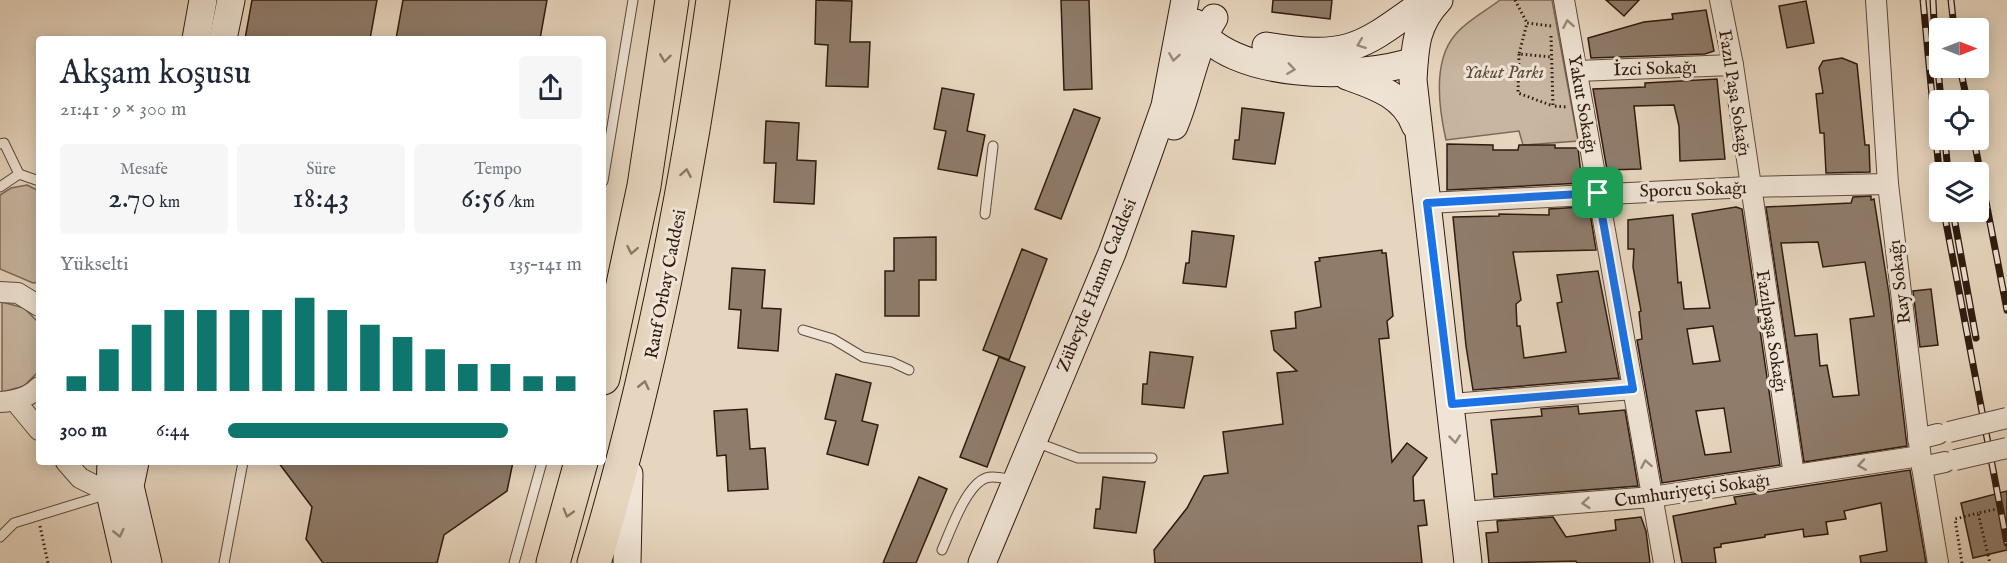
<!DOCTYPE html>
<html lang="tr">
<meta charset="utf-8">
<style>
:root{--surface:#fff;--page:#f6f6f7;--text:#1f2937;--muted:#747a83;--accent:#0f766e}
body{margin:0;font-family:"IM FELL English",serif;background:var(--page);color:var(--text);height:100vh;display:flex;flex-direction:column;font-size:22px;white-space:nowrap}
*{box-sizing:border-box;margin:0}
p{font-size:20px;color:var(--muted)}
.icon{flex:none;width:33px;height:33px;fill:none;stroke:currentColor;stroke-width:2;stroke-linecap:round;stroke-linejoin:round}
.map{position:relative;flex:1;overflow:hidden}
.details{position:absolute;left:36px;top:36px;width:570px;height:429px;display:flex;flex-direction:column;background:var(--surface);border-radius:6px;box-shadow:0 3px 15px #0003}
.details>*{flex:none}
.needle{width:39px;rotate:90deg}
.buttons{position:absolute;left:1929px;top:18px;display:grid;gap:12px}
.buttons a{display:grid;place-items:center;width:60px;height:60px;border-radius:6px;background:var(--surface);box-shadow:0 3px 15px #0003;font-size:30px}
.pin{position:absolute;display:grid;place-items:center;width:51px;height:51px;color:#fff;margin:-26px;border-radius:12px;box-shadow:0 3px 9px #0006}
.round{display:grid;place-items:center;flex:none;width:63px;height:63px;border-radius:6px;background:var(--page)}
.overview{display:flex;align-items:center;justify-content:space-between;height:102px;padding:0 24px}
h1{font-size:33px;font-weight:600;line-height:45px}
.figures{display:grid;grid-template-columns:repeat(3,1fr);gap:9px;height:102px;padding:6px 24px}
.figures div{display:grid;align-content:center;border-radius:6px;background:var(--page);text-align:center}
.figures b{font-size:30px;font-weight:600}
.figures small{font-size:16px;font-weight:400}
.figures p{font-size:16px}
.chart{height:168px;padding:12px 24px}
.chart p{display:flex;justify-content:space-between}
.chart svg{width:100%;height:108px;margin-top:6px;stroke:var(--accent);stroke-width:6}
ul{padding:0 24px;list-style:none;font-size:20px}
li{display:grid;grid-template-columns:96px 72px 1fr;align-items:center;height:45px}
li i{height:15px;border-radius:8px;background:var(--accent)}
.map>svg:first-child{display:block}
.green{fill:#c8b6a1;stroke:#7c6858;stroke-width:1.5}
.building{fill:#8f7c6b;stroke:#2f1b10;stroke-width:1.5;fill-rule:evenodd}
.lines{fill:none;stroke-linecap:round;stroke-linejoin:round}
.lane-casing{stroke:#5d4a3c;stroke-width:11}
.street-casing{stroke:#5d4a3c;stroke-width:22}
.secondary-casing{stroke:#2f1b10;stroke-width:29}
.highway-casing{stroke:#2f1b10;stroke-width:35}
.path{stroke:#2f1b10;stroke-width:3;stroke-dasharray:1.5 3;stroke-linecap:butt}
.lane{stroke:#efe4d5;stroke-width:9}
.street{stroke:#efe4d5;stroke-width:20}
.secondary{stroke:#efe4d5;stroke-width:27}
.highway{stroke:#e7d6bf;stroke-width:33}
.rail-casing{stroke:#2f1b10;stroke-width:7}
.rail{stroke:#efe4d5;stroke-width:4.5;stroke-dasharray:14;stroke-linecap:butt}
.street-bridge-casing{stroke:#5d4a3c;stroke-width:22;stroke-linecap:butt}
.path-bridge{stroke:#2f1b10;stroke-width:3;stroke-dasharray:1.5 3;stroke-linecap:butt}
.street-bridge{stroke:#efe4d5;stroke-width:20}
.oneway{stroke:#998a7c}
.oneway2{stroke:#8b7868}
.route-casing{stroke:#fff;stroke-width:12}
.route{stroke:#1a73e8;stroke-width:8}
.labels{text-anchor:middle;stroke-width:6;stroke-linejoin:round;paint-order:stroke}
.street-label{font-size:18px;fill:#2f1b10;stroke:#efe4d5}
.park-label{font-size:18px;font-style:italic;fill:#5d4a3c;stroke:#efe4d5}
</style>
<div class="map">
<svg width="2007" height="563" viewBox="0 0 2007 563">
<rect width="100%" height="100%" fill="#e7d6bf"/>
<filter id="stains"><feTurbulence type="fractalNoise" baseFrequency=".00333" numOctaves="4"/><feColorMatrix values="0 0 0 0 .2 0 0 0 0 .09 0 0 0 0 .02 0 0 0 .5 -.17"/></filter>
<radialGradient id="worn" r=".72"><stop offset=".6" stop-color="#630" stop-opacity="0"/><stop offset="1" stop-color="#630" stop-opacity=".3"/></radialGradient>
<g class="green">
<path d="M1500,0H1552L1578,141L1523,145L1519,131L1446,140C1439,109 1432,62 1455,35C1466,21 1486,11 1500,0Z"/>
<polygon points="27,185 39,191 39,282 33,283 0,269 0,195 11,188"/>
<polygon points="2,302 24,308 39,323 39,371 24,386 2,392"/>
</g>
<g class="building">
<polygon points="252,0 377,0 370,39 245,39"/>
<polygon points="403,0 547,0 540,39 396,39"/>
<polygon points="816,0 852,1 850,42 870,42 868,87 826,86 828,45 815,44"/>
<polygon points="1061,0 1089,0 1092,89 1064,90"/>
<polygon points="1273,0 1332,0 1330,19 1272,12"/>
<polygon points="1606,0 1639,0 1624,16"/>
<polygon points="1806,1 1814,43 1787,48 1779,6"/>
<polygon points="1706,10 1714,51 1705,54 1591,58 1588,38 1644,22 1673,19 1672,14"/>
<polygon points="1842,58 1857,64 1865,145 1869,145 1870,172 1826,173 1824,133 1820,133 1816,94 1823,93 1819,68 1823,61"/>
<polygon points="1717,79 1725,159 1680,161 1679,126 1674,105 1634,106 1641,169 1607,170 1593,89 1645,87 1645,83"/>
<polygon points="942,88 974,94 967,131 985,135 977,176 938,169 946,131 934,129"/>
<polygon points="1242,108 1284,113 1275,164 1233,159 1235,140 1239,140"/>
<polygon points="1074,109 1100,118 1061,219 1035,209"/>
<polygon points="766,121 799,123 797,160 816,161 814,204 774,202 776,163 764,163"/>
<polygon points="1447,144 1493,145 1493,150 1518,150 1519,145 1555,145 1555,148 1578,148 1582,183 1447,190"/>
<path d="M1871,196V200L1874,199L1889,294L1907,446L1804,462L1766,207L1851,203L1853,197ZM1818,242L1823,267L1865,262L1874,316L1850,319L1859,395L1833,397L1827,365L1820,366L1817,334L1795,336L1781,243Z"/>
<polygon points="1582,207 1582,213 1590,213 1596,250 1513,252 1521,300 1516,304 1517,326 1520,326 1524,358 1566,352 1557,303 1562,302 1557,275 1598,271 1619,378 1473,390 1466,346 1453,217 1499,216 1499,214 1549,215 1549,209"/>
<path d="M1736,207L1742,209L1780,465L1662,483L1637,340L1642,339L1639,312L1641,311L1633,267L1634,249H1628V220L1673,215L1678,283L1681,282L1684,309L1710,308L1692,214ZM1713,326L1720,361L1693,364L1687,329ZM1724,408L1731,452L1705,455L1696,411Z"/>
<polygon points="1192,231 1234,236 1226,287 1183,283 1186,263 1189,263"/>
<polygon points="936,237 936,280 919,280 919,316 885,316 885,271 894,271 894,238"/>
<polygon points="1022,249 1047,259 1009,360 983,350"/>
<polygon points="1382,250 1382,253 1386,253 1393,316 1387,321 1389,338 1379,339 1392,462 1407,443 1427,458 1413,477 1414,501 1424,500 1427,525 1418,526 1422,563 1155,563 1154,550 1187,508 1204,476 1228,473 1223,432 1283,424 1277,373 1297,371 1274,350 1271,331 1296,328 1295,312 1321,307 1315,262 1320,261 1319,258"/>
<polygon points="732,268 765,270 762,308 781,309 778,351 738,348 741,310 729,309"/>
<polygon points="1931,289 1938,345 1920,347 1913,291"/>
<polygon points="1150,352 1193,357 1184,408 1142,404 1143,384 1147,384"/>
<polygon points="999,357 1025,367 987,467 960,457"/>
<polygon points="836,374 871,383 862,421 878,425 868,465 827,454 836,421 825,419"/>
<polygon points="1578,406 1579,414 1625,410 1638,486 1494,497 1492,474 1497,474 1491,420 1542,416 1541,409"/>
<polygon points="747,409 750,449 765,448 768,489 728,491 726,455 717,456 714,411"/>
<polygon points="278,462 513,462 507,491 444,535 437,563 323,563 306,539 312,507"/>
<polygon points="1910,470 1926,563 1861,563 1860,556 1887,551 1881,503 1844,511 1846,519 1826,522 1828,534 1804,537 1803,529 1765,535 1765,537 1721,544 1721,547 1714,548 1716,563 1682,563 1673,516 1736,504 1734,497"/>
<polygon points="919,477 947,489 916,563 883,563"/>
<polygon points="1103,477 1145,482 1136,533 1094,528 1096,509 1100,509"/>
<polygon points="2007,491 2007,550 1973,558 1961,503"/>
<polygon points="1553,517 1566,537 1616,530 1615,520 1641,517 1646,531 1650,563 1577,563 1576,561 1489,563 1486,533 1498,532 1497,521"/>
</g>
<g class="lines">
<defs>
<g id="lane">
<polyline points="0,144 4,143 19,174"/>
<polyline points="603,181 633,0"/>
<polyline points="0,187 19,174 39,181"/>
<polyline points="985,214 993,146"/>
<polyline points="803,330 833,339 863,357 892,362 909,370"/>
<polyline points="1046,446 1078,458 1152,458"/>
<polyline points="0,537 14,523 108,494"/>
<path d="M942,550C950,532 966,485 986,478C994,475 1006,479 1014,480"/>
<polyline points="224,563 243,462"/>
<polyline points="514,563 542,462"/>
</g>
<g id="street">
<polyline points="1564,0 1664,563"/>
<polyline points="1720,0 1733,65 1794,475"/>
<polyline points="1876,0 1888,184 1922,467 1938,563"/>
<polyline points="1577,71 1733,65"/>
<polyline points="1427,203 1749,187 1888,184"/>
<polyline points="0,292 18,293 39,306"/>
<polyline points="15,401 39,430"/>
<path d="M0,402C15,401 28,398 39,387"/>
<polyline points="1452,404 1633,389"/>
<polyline points="1918,439 1938,434"/>
<polyline points="66,462 80,478 110,493"/>
<polyline points="1922,467 1945,462"/>
<polyline points="1462,512 1652,497 1920,456"/>
</g>
<g id="secondary">
<path d="M1439,0C1415,25 1415,48 1413,80L1468,563"/>
<path d="M1195,23C1227,81 1360,80 1414,61"/>
<polyline points="196,39 203,0"/>
<polyline points="223,39 231,0"/>
<path d="M1266,46C1351,60 1361,47 1427,0"/>
<path d="M1347,76C1375,86 1404,95 1415,125"/>
<path d="M1174,126C1189,91 1194,49 1214,18"/>
<polyline points="111,462 110,493 126,563"/>
<polyline points="135,462 130,486 148,563"/>
<polyline points="627,563 629,474"/>
<polyline points="982,563 1112,253 1147,157 1165,106 1185,0"/>
</g>
<g id="highway">
<polyline points="603,378 644,186 672,0"/>
<polyline points="553,563 581,462"/>
<path d="M594,563C650,378 686,191 713,0"/>
</g>
</defs>
<use href="#lane" class="lane-casing"/>
<use href="#street" class="street-casing"/>
<use href="#secondary" class="secondary-casing"/>
<use href="#highway" class="highway-casing"/>
<g class="path">
<polyline points="1515,0 1527,23"/>
<polyline points="1551,26 1527,23 1519,54 1552,57"/>
<polyline points="1551,36 1553,106 1566,107"/>
<polyline points="1519,54 1518,93 1553,106"/>
<polyline points="40,526 48,563"/>
<polyline points="1988,555 1990,563"/>
<polyline points="1962,563 1955,519 1978,513"/>
</g>
<use href="#lane" class="lane"/>
<use href="#street" class="street"/>
<use href="#secondary" class="secondary"/>
<use href="#highway" class="highway"/>
<defs>
<g id="rail">
<polyline points="1923,0 1940,181"/>
<polyline points="1933,0 1935,42"/>
<polyline points="1951,0 1954,28"/>
<polyline points="1960,68 1967,100"/>
<polyline points="1938,69 1941,100"/>
<polyline points="1945,140 1948,172"/>
<polyline points="1974,140 2007,310"/>
<polyline points="1944,212 2007,543"/>
<polyline points="1953,212 1976,338"/>
</g>
</defs>
<use href="#rail" class="rail-casing"/>
<use href="#rail" class="rail"/>
<defs>
<g id="street-bridge">
<polyline points="1949,432 2007,418"/>
<polyline points="1955,460 2007,448"/>
</g>
</defs>
<use href="#street-bridge" class="street-bridge-casing"/>
<polyline class="path-bridge" points="1988,555 1978,513 2007,507"/>
<use href="#street-bridge" class="street-bridge"/>
</g>
<defs><path id="oneway-chevron" d="M-2-3.5L2.5 0L-2 3.5" fill="none" stroke-width="1.6" stroke-linecap="round" stroke-linejoin="round" transform="scale(1.5)"/></defs>
<g class="oneway">
<use href="#oneway-chevron" transform="translate(1568 24) rotate(-100)"/>
<use href="#oneway-chevron" transform="translate(1361 44) rotate(159)"/>
<use href="#oneway-chevron" transform="translate(1174 57) rotate(99)"/>
<use href="#oneway-chevron" transform="translate(1291 69) rotate(8)"/>
<use href="#oneway-chevron" transform="translate(1455 439) rotate(84)"/>
<use href="#oneway-chevron" transform="translate(1646 464) rotate(-100)"/>
<use href="#oneway-chevron" transform="translate(1862 465) rotate(171)"/>
<use href="#oneway-chevron" transform="translate(1586 503) rotate(175)"/>
<use href="#oneway-chevron" transform="translate(119 533) rotate(77)"/>
</g>
<g class="oneway2">
<use href="#oneway-chevron" transform="translate(665 58) rotate(97)"/>
<use href="#oneway-chevron" transform="translate(686 173) rotate(-80)"/>
<use href="#oneway-chevron" transform="translate(632 250) rotate(101)"/>
<use href="#oneway-chevron" transform="translate(644 385) rotate(-77)"/>
<use href="#oneway-chevron" transform="translate(568 513) rotate(106)"/>
</g>
<g class="lines">
<defs>
<polygon id="route" points="1598,193 1633,389 1452,404 1427,203"/>
</defs>
<use href="#route" class="route-casing"/>
<use href="#route" class="route"/>
</g>
<g class="labels">
<g class="street-label">
<text transform="translate(1655 68) rotate(-2)" y="6">İzci Sokağı</text>
<text transform="translate(1735 93) rotate(81)" y="6">Fazıl Paşa Sokağı</text>
<text transform="translate(1583 104) rotate(80)" y="6">Yakut Sokağı</text>
<text transform="translate(1693 189) rotate(-2)" y="6">Sporcu Sokağı</text>
<text transform="translate(1899 282) rotate(-97)" y="6">Ray Sokağı</text>
<text transform="translate(665 284) rotate(-79)" y="6">Rauf Orbay Caddesi</text>
<text transform="translate(1096 285) rotate(-68)" y="6">Zübeyde Hanım Caddesi</text>
<text transform="translate(1772 331) rotate(81)" y="6">Fazılpaşa Sokağı</text>
<text transform="translate(1692 490) rotate(-8)" y="6">Cumhuriyetçi Sokağı</text>
</g>
<g class="park-label">
<text x="1504" y="78">Yakut Parkı</text>
</g>
</g>
<rect width="100%" height="100%" filter="url(#stains)"/>
<rect width="100%" height="100%" fill="url(#worn)"/>
</svg>
<div class="buttons">
<a><svg class="needle" viewBox="-14 -14 28 28"><path d="M0-13l5 13h-10z" fill="#e53935"/><path d="M0 13l5-13h-10z" fill="#747a83"/></svg></a>
<a><svg class="icon" aria-label="locate" viewBox="0 0 24 24"><circle cx="12" cy="12" r="6"/><path d="M12 2v4M12 18v4M2 12h4M18 12h4"/></svg></a>
<a><svg class="icon" aria-label="layers" viewBox="0 0 24 24"><path d="M12 4l9 5-9 5-9-5zM3 14l9 5 9-5"/></svg></a>
</div>
<div class="pin" style="left:1598px;top:193px;background:#1e9e55"><svg class="icon" aria-label="arrive" viewBox="0 0 24 24"><path d="M6 21V4h12l-3 4 3 4H6"/></svg></div>
<section class="details">
<div class="overview"><div><h1>Akşam koşusu</h1><p>21:41 · 9 × 300 m</p></div><a class="round"><svg class="icon" aria-label="share" viewBox="0 0 24 24"><path d="M12 15V3M7 8l5-5 5 5M5 13v7h14v-7"/></svg></a></div>
<div class="figures">
<div><p>Mesafe</p><b>2.70<small> km</small></b></div>
<div><p>Süre</p><b>18:43</b></div>
<div><p>Tempo</p><b>6:56<small> /km</small></b></div>
</div>
<div class="chart"><p><span>Yükselti</span>135–141 m</p>
<svg viewBox="0 0 160 44" preserveAspectRatio="none"><path d="M5 44V38M15 44V27M25 44V17M35 44V11M45 44V11M55 44V11M65 44V11M75 44V6M85 44V11M95 44V17M105 44V22M115 44V27M125 44V33M135 44V33M145 44V38M155 44V38"/></svg>
</div>
<ul>
<li><b>300 m</b>6:44<i style="width:79%"></i></li>
</ul>
</section>
</div>
